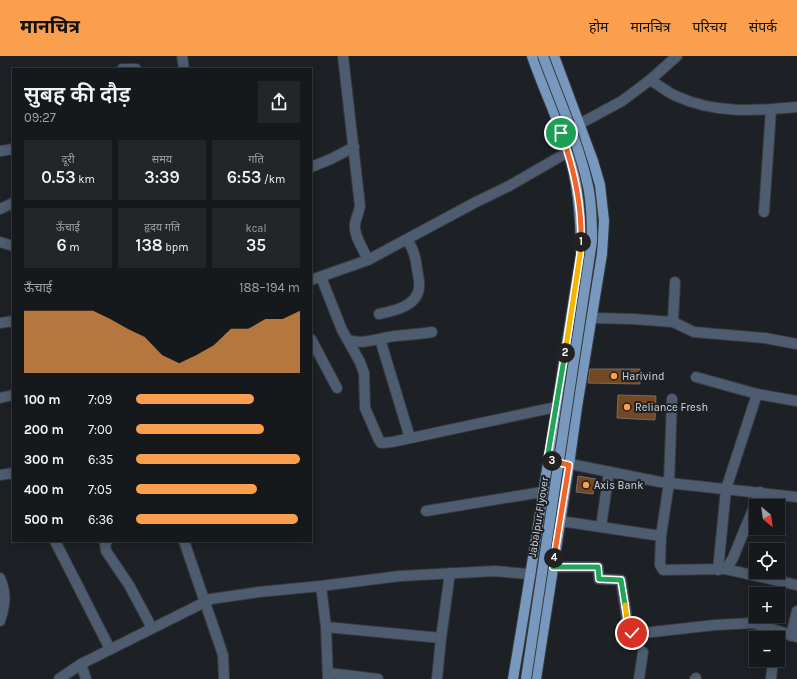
<!DOCTYPE html>
<html lang="hi">
<meta charset="utf-8">
<style>
:root{--surface:#16191c;--page:#232629;--text:#f1f3f6;--muted:#9ea0a3;--line:#35383b;--accent:#fa9f4e}
body{margin:0;font-family:Karla,"Noto Sans Devanagari",sans-serif;background:var(--page);color:var(--text);height:100vh;display:flex;flex-direction:column;font-size:15px;white-space:nowrap}
*{box-sizing:border-box;margin:0}
p{font-size:13px;color:var(--muted)}
.icon{flex:none;width:22px;height:22px;fill:none;stroke:currentColor;stroke-width:2;stroke-linecap:round;stroke-linejoin:round}
.map{position:relative;flex:1;overflow:hidden}
.side{position:absolute;left:12px;top:12px;width:300px;height:474px;display:flex;flex-direction:column;background:var(--surface);border-radius:0px;box-shadow:0 2px 10px #0003,0 0 0 1px var(--line)}
.side>*{flex:none}
.needle{width:26px;rotate:151deg}
.controls{position:absolute;left:749px;top:443px;display:grid;gap:8px}
.controls a{display:grid;place-items:center;width:36px;height:36px;border-radius:0px;background:var(--surface);box-shadow:0 2px 10px #0003,0 0 0 1px var(--line);font-size:20px}
.pin{position:absolute;display:grid;place-items:center;width:34px;height:34px;color:#fff;margin:-17px;border:2px solid #fff;border-radius:50%;box-shadow:0 1px 4px #0007}
.km{position:absolute;width:20px;height:20px;margin:-10px;border-radius:50%;background:#222;color:#fff;font-size:11px;line-height:20px;text-align:center}
.round{display:grid;place-items:center;flex:none;width:42px;height:42px;border-radius:0px;background:var(--page)}
.headline{display:flex;align-items:center;justify-content:space-between;height:68px;padding:0 12px}
h1{font-size:22px;font-weight:600;line-height:30px}
.stats{display:grid;grid-template-columns:repeat(3,1fr);gap:6px;height:68px;padding:4px 12px}
.stats div{display:grid;align-content:center;border-radius:0px;background:var(--page);text-align:center}
.stats b{font-size:17px;font-weight:600}
.stats small{font-size:11px;font-weight:400}
.stats p{font-size:11px}
.chart{height:112px;padding:8px 12px}
.chart p{display:flex;justify-content:space-between}
.chart svg{width:100%;height:72px;margin-top:4px;fill:var(--accent);opacity:.7}
ul{padding:0 12px;list-style:none;font-size:13px}
li{display:grid;grid-template-columns:64px 48px 1fr;align-items:center;height:30px}
li i{height:10px;border-radius:5px;background:var(--accent)}
header{display:flex;align-items:center;gap:24px;box-sizing:border-box;height:56px;padding:0 20px;background:var(--accent);color:#111}
header strong{font-size:19px}
nav{display:flex;gap:22px;margin-inline-start:auto;font-size:14px}
.map>svg:first-child{display:block}
.building{fill:#734822;stroke:#736c67}
.lines{fill:none;stroke-linecap:round;stroke-linejoin:round}
.minor-casing{stroke:#373b3f;stroke-width:12}
.major-casing{stroke:#373b3f;stroke-width:12}
.minor{stroke:#4d5c6f;stroke-width:10}
.major{stroke:#7898bd;stroke-width:10}
.major-bridge-casing{stroke:#373b3f;stroke-width:12;stroke-linecap:butt}
.major-bridge{stroke:#7898bd;stroke-width:10}
.split-1-casing{stroke:#fff;stroke-width:8}
.split-2-casing{stroke:#fff;stroke-width:8}
.split-3-casing{stroke:#fff;stroke-width:8}
.split-4-casing{stroke:#fff;stroke-width:8}
.split-5-casing{stroke:#fff;stroke-width:8}
.split-6-casing{stroke:#fff;stroke-width:8}
.split-1{stroke:#f0652b;stroke-width:5}
.split-2{stroke:#f5b400;stroke-width:5}
.split-3{stroke:#22a559;stroke-width:5}
.split-4{stroke:#f0652b;stroke-width:5}
.split-5{stroke:#22a559;stroke-width:5}
.split-6{stroke:#f5b400;stroke-width:5}
.poi-dot{fill:#fa9f4e;stroke:#1d2126;stroke-width:1.5}
.labels{text-anchor:middle;stroke-width:4;stroke-linejoin:round;paint-order:stroke}
.poi-label{font-size:11px;fill:#d5d8dc;stroke:#1d2126;text-anchor:start}
.street-label{font-size:11px;fill:#d5d8dc;stroke:#1d2126}
</style>
<header>
<strong>मानचित्र</strong>
<nav><a>होम</a><a>मानचित्र</a><a>परिचय</a><a>संपर्क</a></nav>
</header>
<div class="map">
<svg width="797" height="623" viewBox="0 0 797 623">
<rect width="100%" height="100%" fill="#1d2126"/>
<g class="building">
<polygon points="590,313 640,313 640,328 588,327"/>
<polygon points="618,339 656,340 655,364 617,362"/>
<polygon points="578,420 596,423 593,438 576,436"/>
</g>
<g class="lines">
<defs>
<g id="minor">
<polyline points="182,0 184,13"/>
<path d="M343,0L360,150C359,156 356,162 355,168C353,179 364,194 368,204"/>
<polyline points="122,13 136,13"/>
<path d="M650,24C659,29 667,36 676,40C715,58 756,55 797,51"/>
<polyline points="572,72 622,45 650,24 677,0"/>
<polyline points="0,95 13,93"/>
<polyline points="311,111 331,103 354,91"/>
<polyline points="0,153 13,147"/>
<polyline points="764,156 771,54"/>
<polyline points="0,186 13,190"/>
<polyline points="321,221 342,274 360,306 364,317 365,352 379,384 381,387 392,386 556,351"/>
<polyline points="311,224 368,204 476,146 509,130 568,96 576,94"/>
<path d="M379,258C394,255 417,250 419,232C420,226 418,219 417,213C416,202 414,193 407,184"/>
<polyline points="592,262 633,263 673,266 694,276 765,282 797,288"/>
<polyline points="673,266 675,226"/>
<polyline points="0,267 13,265"/>
<polyline points="311,283 337,332"/>
<polyline points="380,283 410,382"/>
<path d="M348,284C364,289 379,282 395,280C407,279 420,278 432,276"/>
<polyline points="696,321 757,338 797,345"/>
<polyline points="0,342 13,339"/>
<polyline points="672,343 669,427 661,480 660,509 663,514 726,513 733,502 760,436"/>
<polyline points="550,404 660,426 797,441"/>
<polyline points="0,419 13,417"/>
<polyline points="426,455 542,436"/>
<polyline points="560,465 661,480"/>
<polyline points="601,471 609,416"/>
<polyline points="55,485 110,593"/>
<polyline points="107,485 105,487 106,495 129,529 152,572"/>
<polyline points="184,485 223,599 224,623"/>
<polyline points="553,511 598,511 599,523 621,524 628,570 634,578 715,569 753,567 797,581"/>
<polyline points="725,513 797,529"/>
<polyline points="718,514 726,433 757,338"/>
<path d="M0,522C7,539 5,549 0,565"/>
<polyline points="321,530 326,571 328,623"/>
<polyline points="326,571 441,582"/>
<polyline points="791,580 797,555"/>
<polyline points="81,608 86,623"/>
<polyline points="328,617 378,623"/>
<polyline points="59,623 81,608 211,543 259,536 321,530 400,520 495,515 539,519"/>
<polyline points="437,623 441,582 450,517"/>
<polyline points="639,623 643,596"/>
<polyline points="695,623 696,622"/>
<polyline points="771,623 773,604"/>
</g>
<g id="major">
<path d="M513,623C537,482 558,340 581,199C581,164 579,129 568,95C558,63 543,32 532,0"/>
<polyline points="536,623 569,409 577,351 602,198 604,165 600,129 593,105 554,0"/>
</g>
</defs>
<use href="#minor" class="minor-casing"/>
<use href="#major" class="major-casing"/>
<use href="#minor" class="minor"/>
<use href="#major" class="major"/>
<defs>
<path id="major-bridge" d="M526,623L592,185C592,167 592,149 588,130C579,88 558,41 543,0"/>
</defs>
<use href="#major-bridge" class="major-bridge-casing"/>
<use href="#major-bridge" class="major-bridge"/>
</g>
<g class="lines">
<defs>
<path id="split-1" d="M561,77C574,112 582,149 581,186"/>
<polyline id="split-2" points="565,297 580,199 581,186"/>
<polyline id="split-3" points="552,405 547,404 565,297"/>
<polyline id="split-4" points="552,405 569,409 554,502"/>
<polyline id="split-5" points="554,502 553,511 598,511 599,523 621,524 625,549"/>
<polyline id="split-6" points="625,549 628,570 632,577"/>
</defs>
<use href="#split-1" class="split-1-casing"/>
<use href="#split-2" class="split-2-casing"/>
<use href="#split-3" class="split-3-casing"/>
<use href="#split-4" class="split-4-casing"/>
<use href="#split-5" class="split-5-casing"/>
<use href="#split-6" class="split-6-casing"/>
<use href="#split-1" class="split-1"/>
<use href="#split-2" class="split-2"/>
<use href="#split-3" class="split-3"/>
<use href="#split-4" class="split-4"/>
<use href="#split-5" class="split-5"/>
<use href="#split-6" class="split-6"/>
</g>
<g class="poi-dot">
<circle cx="614" cy="320" r="4"/>
<circle cx="627" cy="351" r="4"/>
<circle cx="586" cy="429" r="4"/>
</g>
<g class="labels">
<g class="poi-label">
<text x="622" y="324">Harivind</text>
<text x="635" y="355">Reliance Fresh</text>
<text x="594" y="433">Axis Bank</text>
</g>
<g class="street-label">
<text transform="translate(538 461) rotate(-81)" y="4">Jabalpur Flyover</text>
</g>
</g>
</svg>
<div class="controls">
<a><svg class="needle" viewBox="-14 -14 28 28"><path d="M0-13l5 13h-10z" fill="#e53935"/><path d="M0 13l5-13h-10z" fill="#9ea0a3"/></svg></a>
<a><svg class="icon" aria-label="locate" viewBox="0 0 24 24"><circle cx="12" cy="12" r="6"/><path d="M12 2v4M12 18v4M2 12h4M18 12h4"/></svg></a>
<a>+</a>
<a>−</a>
</div>
<div class="pin" style="left:561px;top:77px;background:#1e9e55"><svg class="icon" aria-label="arrive" viewBox="0 0 24 24"><path d="M6 21V4h12l-3 4 3 4H6"/></svg></div>
<div class="pin" style="left:632px;top:577px;background:#d93025"><svg class="icon" aria-label="check" viewBox="0 0 24 24"><path d="M5 12l5 5 9-10"/></svg></div>
<b class="km" style="left:581px;top:186px">1</b>
<b class="km" style="left:565px;top:297px">2</b>
<b class="km" style="left:552px;top:405px">3</b>
<b class="km" style="left:554px;top:502px">4</b>
<section class="side">
<div class="headline"><div><h1>सुबह की दौड़</h1><p>09:27</p></div><a class="round"><svg class="icon" aria-label="share" viewBox="0 0 24 24"><path d="M12 15V3M7 8l5-5 5 5M5 13v7h14v-7"/></svg></a></div>
<div class="stats">
<div><p>दूरी</p><b>0.53<small> km</small></b></div>
<div><p>समय</p><b>3:39</b></div>
<div><p>गति</p><b>6:53<small> /km</small></b></div>
</div>
<div class="stats">
<div><p>ऊँचाई</p><b>6<small> m</small></b></div>
<div><p>हृदय गति</p><b>138<small> bpm</small></b></div>
<div><p>kcal</p><b>35</b></div>
</div>
<div class="chart"><p><span>ऊँचाई</span>188–194 m</p>
<svg viewBox="0 0 160 44" preserveAspectRatio="none"><path d="M0 44V6L10 6L20 6L30 6L40 6L50 11L60 17L70 22L80 33L90 38L100 33L110 27L120 17L130 17L140 11L150 11L160 6V44z"/></svg>
</div>
<ul>
<li><b>100 m</b>7:09<i style="width:72%"></i></li>
<li><b>200 m</b>7:00<i style="width:78%"></i></li>
<li><b>300 m</b>6:35<i style="width:100%"></i></li>
<li><b>400 m</b>7:05<i style="width:74%"></i></li>
<li><b>500 m</b>6:36<i style="width:99%"></i></li>
</ul>
</section>
</div>
